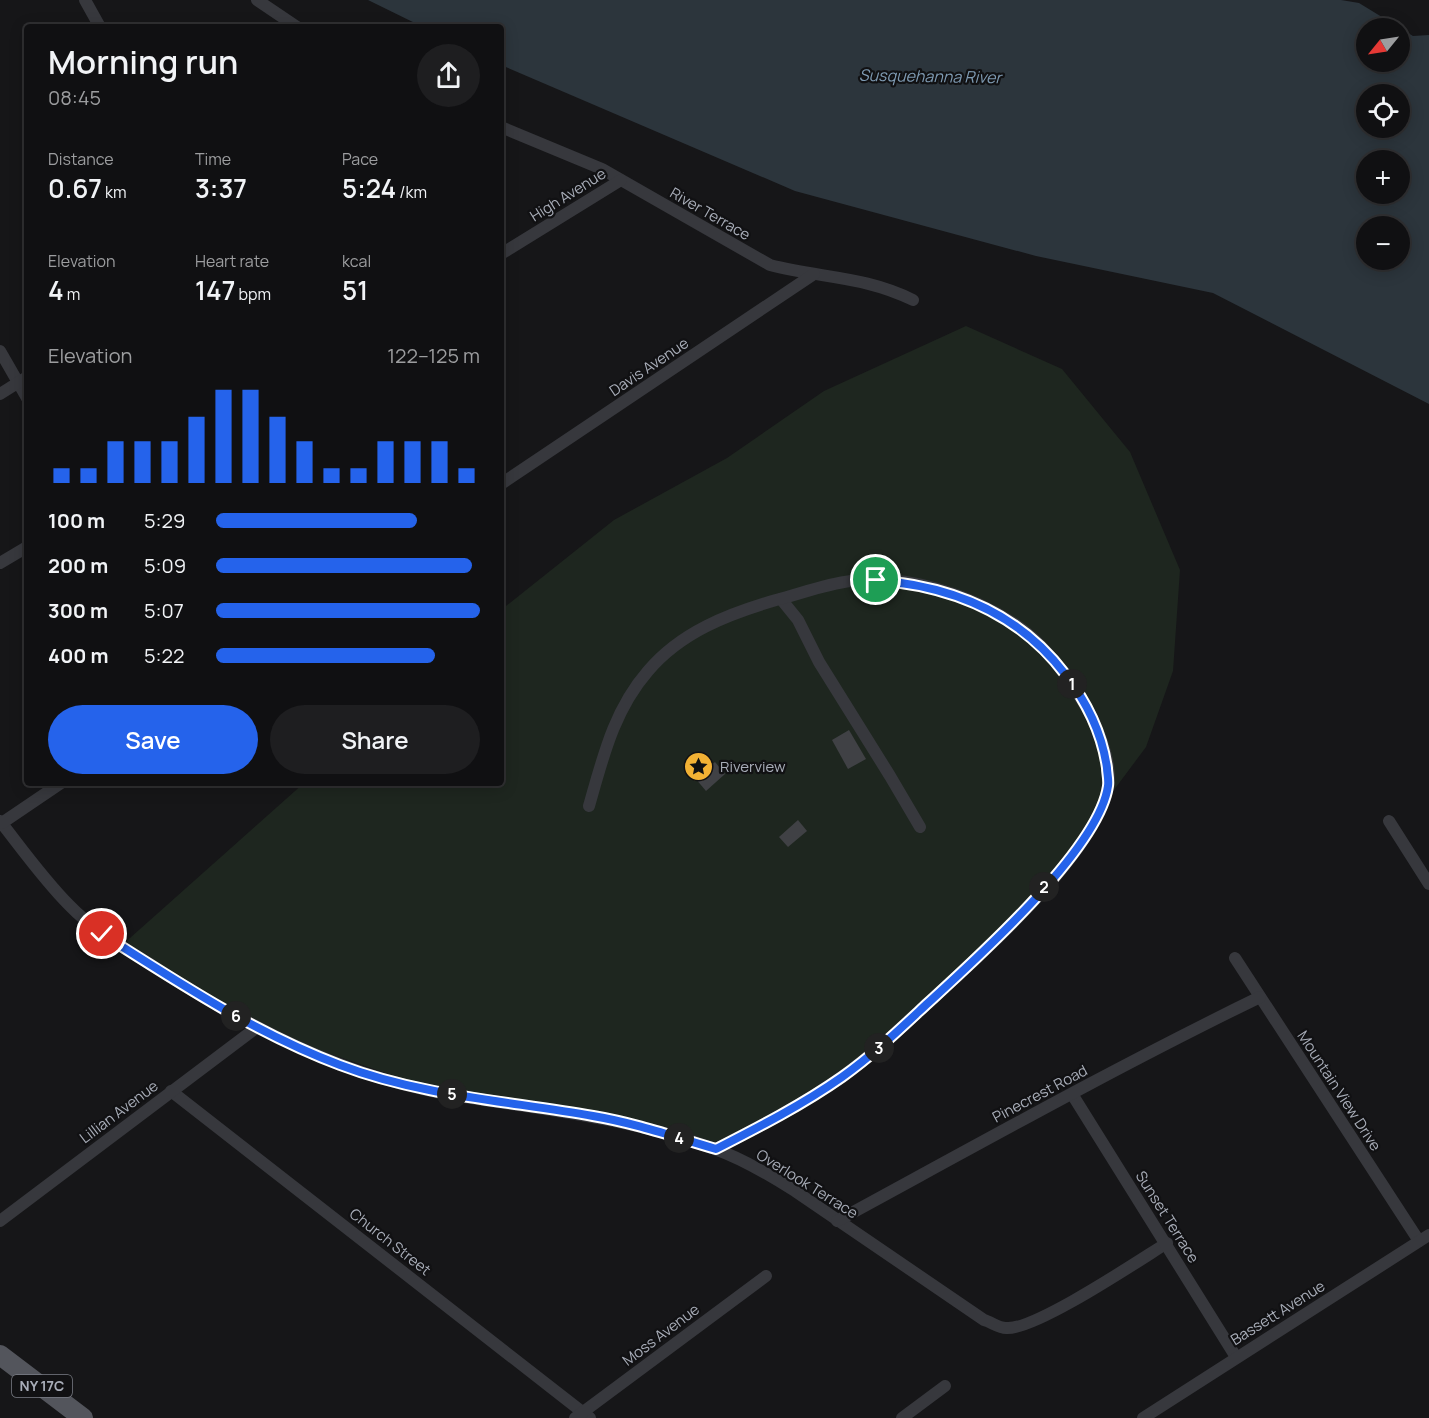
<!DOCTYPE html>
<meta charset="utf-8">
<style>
:root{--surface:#101012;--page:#1e1e20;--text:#f1f3f6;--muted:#9c9d9f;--line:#303032;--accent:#2563eb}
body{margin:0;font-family:Manrope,sans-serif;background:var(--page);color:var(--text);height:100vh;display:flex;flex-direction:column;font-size:22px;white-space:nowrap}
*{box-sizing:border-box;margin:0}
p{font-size:20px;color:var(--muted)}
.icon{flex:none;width:33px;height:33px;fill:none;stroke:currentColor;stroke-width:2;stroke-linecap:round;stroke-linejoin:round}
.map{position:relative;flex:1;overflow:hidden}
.sheet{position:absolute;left:24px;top:24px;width:480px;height:762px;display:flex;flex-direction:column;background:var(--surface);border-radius:6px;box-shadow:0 3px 15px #0003,0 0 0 2px var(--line)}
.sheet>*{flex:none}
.needle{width:39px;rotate:240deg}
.fabs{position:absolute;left:1356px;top:18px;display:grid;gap:12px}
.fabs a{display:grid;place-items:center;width:54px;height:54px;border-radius:50%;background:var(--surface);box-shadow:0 3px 15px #0003,0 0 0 2px var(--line);font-size:30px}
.pin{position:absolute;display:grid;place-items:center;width:51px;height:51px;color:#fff;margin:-26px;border:3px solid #fff;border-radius:50%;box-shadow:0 2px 6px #0007}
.km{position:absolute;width:30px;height:30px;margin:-15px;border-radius:50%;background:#222;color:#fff;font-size:16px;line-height:30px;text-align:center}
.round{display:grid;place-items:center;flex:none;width:63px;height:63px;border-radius:32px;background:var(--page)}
.headline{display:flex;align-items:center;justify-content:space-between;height:102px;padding:0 24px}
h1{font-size:33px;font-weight:600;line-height:45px}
.figures{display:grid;grid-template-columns:repeat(3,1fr);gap:9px;height:102px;padding:6px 24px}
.figures div{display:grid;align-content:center}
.figures b{font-size:26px;font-weight:600}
.figures small{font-size:16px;font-weight:400}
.figures p{font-size:16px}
.chart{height:168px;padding:12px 24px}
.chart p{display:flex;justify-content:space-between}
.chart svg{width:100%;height:108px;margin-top:6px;stroke:var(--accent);stroke-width:6}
.cta{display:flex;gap:12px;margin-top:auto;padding:12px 24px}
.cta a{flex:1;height:69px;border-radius:36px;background:var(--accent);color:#fff;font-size:24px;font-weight:600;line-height:69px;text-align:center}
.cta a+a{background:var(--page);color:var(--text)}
ul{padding:0 24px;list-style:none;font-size:20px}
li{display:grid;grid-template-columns:96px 72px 1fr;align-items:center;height:45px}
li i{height:15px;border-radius:8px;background:var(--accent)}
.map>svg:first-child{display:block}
.green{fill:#1e261f}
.water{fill:#2c353c;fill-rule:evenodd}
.building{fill:#404145}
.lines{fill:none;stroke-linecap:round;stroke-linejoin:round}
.minor{stroke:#37383d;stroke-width:12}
.primary{stroke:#53555c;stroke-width:20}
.route-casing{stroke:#fff;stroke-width:12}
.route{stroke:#2563eb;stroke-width:8}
.labels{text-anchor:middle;stroke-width:4.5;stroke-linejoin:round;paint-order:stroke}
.shield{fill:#111113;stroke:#7b7e86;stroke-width:1.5}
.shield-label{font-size:14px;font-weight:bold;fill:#a8adb8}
.street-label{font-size:15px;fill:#a8adb8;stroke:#111113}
.poi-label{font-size:15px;fill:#a8adb8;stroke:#111113;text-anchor:start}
.water-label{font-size:16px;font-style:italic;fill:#7f9bb3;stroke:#111113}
</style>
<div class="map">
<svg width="1429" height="1418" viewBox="0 0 1429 1418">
<rect width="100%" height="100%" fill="#161618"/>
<polygon class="green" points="966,326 1062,369 1130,452 1180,570 1173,671 1146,747 1026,908 878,1049 716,1149 594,1116 440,1092 256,1028 121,946 304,783 501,783 501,610 614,520 727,458 824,391"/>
<path class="water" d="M368,0H1341L1359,3L1413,36L1429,35V404L1213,293L1036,256L795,191L501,65V27H423ZM1366,28H1400V62H1366ZM1366,94H1400V128H1366ZM1366,160H1400V194H1366ZM1366,226H1400V260H1366Z"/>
<g class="building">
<polygon points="849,730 866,759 848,769 832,740"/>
<polygon points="715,762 725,774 706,791 695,778"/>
<polygon points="798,820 807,831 788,847 779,837"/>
</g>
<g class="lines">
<g class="minor">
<polyline points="85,0 100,27"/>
<polyline points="257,0 297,27"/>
<path d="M501,127L602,169L770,265C820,278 865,276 913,300"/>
<polyline points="501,254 621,180"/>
<polyline points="0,351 27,398"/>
<polyline points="0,394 27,377"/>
<polyline points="501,484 814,274"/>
<polyline points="0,563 27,547"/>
<polyline points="781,599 798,620 819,662 890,776 920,827"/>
<path d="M589,806C603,757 614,710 648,671C681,632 728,614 776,600C800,594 825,584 851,581C906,574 970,594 1016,625C1043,643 1063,670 1080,697C1095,719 1113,761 1108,788C1095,853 982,954 932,999C904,1025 876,1052 844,1075C804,1104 760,1126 716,1149"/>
<path d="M0,821C22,849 44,880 69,905C93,930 124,948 153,966C241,1023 336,1073 441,1093C533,1109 626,1116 715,1149C743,1159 770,1175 795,1191L984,1320C991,1322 999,1328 1006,1328C1034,1331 1138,1261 1167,1243"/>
<polyline points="1389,821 1429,884"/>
<polyline points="2,823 61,783"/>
<polyline points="1235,958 1419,1241"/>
<polyline points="171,1091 590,1418"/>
<polyline points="1072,1094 1236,1357"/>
<polyline points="0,1221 256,1028"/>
<path d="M837,1221C977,1145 1116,1067 1260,997"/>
<polyline points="575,1418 766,1276"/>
<polyline points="902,1418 945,1386"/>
<polyline points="1143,1418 1429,1235"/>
</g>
<polyline class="primary" points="0,1355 83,1418"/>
</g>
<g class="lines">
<defs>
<path id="route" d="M102,934C179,983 255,1033 340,1065C421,1096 509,1101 593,1116C635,1123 675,1137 716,1149C759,1127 802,1105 842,1077C873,1055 900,1029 928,1003C976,959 1099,849 1108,786C1109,780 1107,773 1107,768C1102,733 1086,701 1065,674C1018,612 951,586 876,580"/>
</defs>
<use href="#route" class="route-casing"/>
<use href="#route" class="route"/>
</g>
<defs>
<symbol id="sight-disc" viewBox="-11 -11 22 22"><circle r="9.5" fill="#f2b134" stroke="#111113"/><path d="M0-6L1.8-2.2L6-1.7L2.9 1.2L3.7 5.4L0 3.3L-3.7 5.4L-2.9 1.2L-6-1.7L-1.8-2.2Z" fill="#111"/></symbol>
</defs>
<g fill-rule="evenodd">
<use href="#sight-disc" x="682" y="750" width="33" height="33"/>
</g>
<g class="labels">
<rect class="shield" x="12" y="1375" width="60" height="22" rx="4.5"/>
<g class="shield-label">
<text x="42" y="1391">NY 17C</text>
</g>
<g class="street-label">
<text transform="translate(568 195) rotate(-32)" y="5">High Avenue</text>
<text transform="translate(710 214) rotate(30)" y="5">River Terrace</text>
<text transform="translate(649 367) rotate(-34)" y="5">Davis Avenue</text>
<text transform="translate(1339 1091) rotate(57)" y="5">Mountain View Drive</text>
<text transform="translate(1040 1094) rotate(-28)" y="5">Pinecrest Road</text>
<text transform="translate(119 1112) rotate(-37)" y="5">Lillian Avenue</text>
<text transform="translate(807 1184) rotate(32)" y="5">Overlook Terrace</text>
<text transform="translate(1167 1217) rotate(58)" y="5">Sunset Terrace</text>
<text transform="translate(390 1242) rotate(38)" y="5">Church Street</text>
<text transform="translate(1278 1313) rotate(-32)" y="5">Bassett Avenue</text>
<text transform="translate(661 1335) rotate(-37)" y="5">Moss Avenue</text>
</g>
<g class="poi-label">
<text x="720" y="772">Riverview</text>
</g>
<g class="water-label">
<text transform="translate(930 76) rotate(1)" y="6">Susquehanna River</text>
</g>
</g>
</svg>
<div class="fabs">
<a><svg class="needle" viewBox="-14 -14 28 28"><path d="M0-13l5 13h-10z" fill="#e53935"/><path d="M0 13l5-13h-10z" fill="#9c9d9f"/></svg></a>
<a><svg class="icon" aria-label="locate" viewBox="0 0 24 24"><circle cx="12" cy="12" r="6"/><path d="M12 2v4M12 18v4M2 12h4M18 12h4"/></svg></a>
<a>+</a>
<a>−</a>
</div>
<div class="pin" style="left:876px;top:580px;background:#1e9e55"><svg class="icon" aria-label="arrive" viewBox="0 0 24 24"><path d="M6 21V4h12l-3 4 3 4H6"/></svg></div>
<div class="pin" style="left:102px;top:934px;background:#d93025"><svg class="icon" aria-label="check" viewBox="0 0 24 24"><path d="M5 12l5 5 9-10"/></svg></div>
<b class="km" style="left:1072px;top:684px">1</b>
<b class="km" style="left:1044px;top:887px">2</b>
<b class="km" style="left:879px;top:1048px">3</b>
<b class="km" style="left:679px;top:1138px">4</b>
<b class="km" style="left:452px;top:1094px">5</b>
<b class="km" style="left:236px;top:1016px">6</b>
<section class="sheet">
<div class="headline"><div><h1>Morning run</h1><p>08:45</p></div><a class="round"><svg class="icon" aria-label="share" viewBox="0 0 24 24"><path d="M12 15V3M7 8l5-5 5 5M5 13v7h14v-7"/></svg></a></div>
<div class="figures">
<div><p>Distance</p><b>0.67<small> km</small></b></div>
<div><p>Time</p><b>3:37</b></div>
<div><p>Pace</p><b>5:24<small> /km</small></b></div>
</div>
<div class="figures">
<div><p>Elevation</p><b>4<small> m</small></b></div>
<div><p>Heart rate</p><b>147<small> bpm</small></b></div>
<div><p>kcal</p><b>51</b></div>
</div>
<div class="chart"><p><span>Elevation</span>122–125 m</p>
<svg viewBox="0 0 160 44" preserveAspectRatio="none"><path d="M5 44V38M15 44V38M25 44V27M35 44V27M45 44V27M55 44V17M65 44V6M75 44V6M85 44V17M95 44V27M105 44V38M115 44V38M125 44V27M135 44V27M145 44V27M155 44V38"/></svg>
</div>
<ul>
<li><b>100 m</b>5:29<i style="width:76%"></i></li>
<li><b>200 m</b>5:09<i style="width:97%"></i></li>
<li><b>300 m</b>5:07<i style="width:100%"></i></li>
<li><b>400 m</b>5:22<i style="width:83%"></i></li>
</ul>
<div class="cta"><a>Save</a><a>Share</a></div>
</section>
</div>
